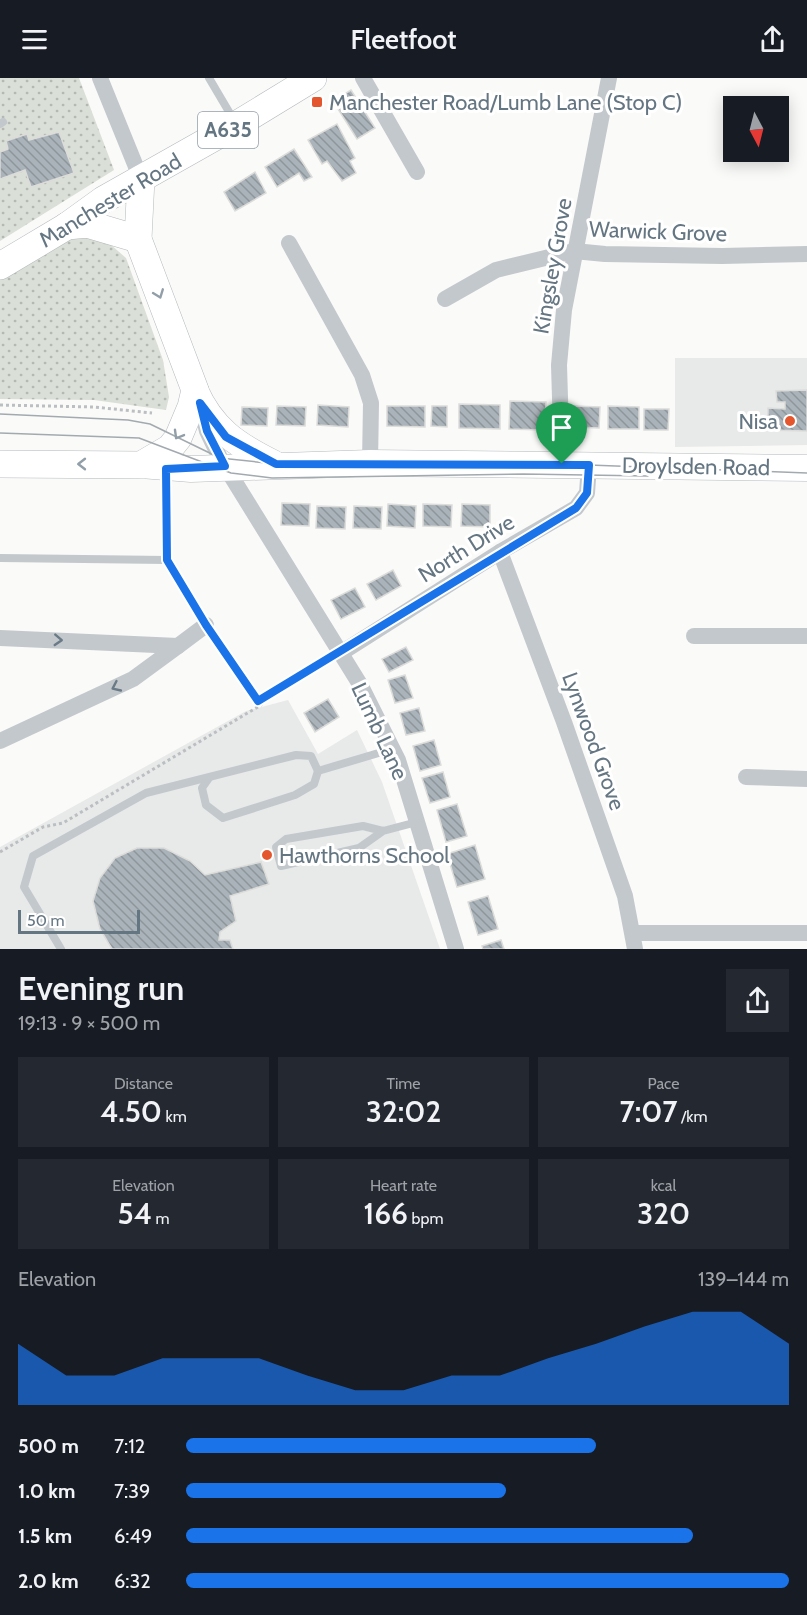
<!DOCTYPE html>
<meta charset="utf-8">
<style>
:root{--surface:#171b24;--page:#242831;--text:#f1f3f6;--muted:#9ea1a6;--accent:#1a73e8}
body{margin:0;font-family:Cabin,sans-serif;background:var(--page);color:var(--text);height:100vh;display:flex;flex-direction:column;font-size:22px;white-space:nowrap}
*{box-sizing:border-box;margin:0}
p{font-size:20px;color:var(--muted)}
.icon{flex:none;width:33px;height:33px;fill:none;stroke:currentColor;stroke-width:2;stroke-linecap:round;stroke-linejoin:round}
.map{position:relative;height:871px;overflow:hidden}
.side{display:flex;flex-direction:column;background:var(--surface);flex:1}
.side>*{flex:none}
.needle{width:39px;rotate:173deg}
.buttons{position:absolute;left:723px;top:18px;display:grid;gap:12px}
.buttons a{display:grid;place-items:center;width:66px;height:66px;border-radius:0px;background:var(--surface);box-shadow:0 3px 15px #0003;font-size:30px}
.scale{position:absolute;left:18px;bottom:15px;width:122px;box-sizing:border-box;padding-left:6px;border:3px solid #657683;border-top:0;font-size:16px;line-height:21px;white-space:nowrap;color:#657683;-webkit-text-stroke:4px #fff;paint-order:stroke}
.pin{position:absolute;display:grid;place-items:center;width:51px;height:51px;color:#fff;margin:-62px -26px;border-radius:50% 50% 50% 0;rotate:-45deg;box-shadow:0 0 6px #0007}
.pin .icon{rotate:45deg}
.round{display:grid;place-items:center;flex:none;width:63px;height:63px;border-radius:0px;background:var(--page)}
.head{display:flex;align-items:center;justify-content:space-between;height:102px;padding:0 18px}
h1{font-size:33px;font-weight:600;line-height:45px}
.metrics{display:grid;grid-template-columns:repeat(3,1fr);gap:9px;height:102px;padding:6px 18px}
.metrics div{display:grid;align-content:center;border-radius:0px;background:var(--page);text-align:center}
.metrics b{font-size:30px;font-weight:600}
.metrics small{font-size:16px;font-weight:400}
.metrics p{font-size:16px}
.chart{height:168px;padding:12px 18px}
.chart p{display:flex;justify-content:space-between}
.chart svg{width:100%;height:108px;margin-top:6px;fill:var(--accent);opacity:.7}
ul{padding:0 18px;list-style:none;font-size:20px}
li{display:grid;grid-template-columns:96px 72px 1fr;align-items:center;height:45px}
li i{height:15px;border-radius:8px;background:var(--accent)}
header{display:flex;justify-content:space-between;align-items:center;height:78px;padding:0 18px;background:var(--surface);font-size:27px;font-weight:600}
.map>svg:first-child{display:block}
.built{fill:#e8e9e9}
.green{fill:url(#green-dots)}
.building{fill:url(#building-back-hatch);stroke:#dcdcda;stroke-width:1.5}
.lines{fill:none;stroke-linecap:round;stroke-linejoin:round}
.primary-casing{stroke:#b5babe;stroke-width:27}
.trunk-casing{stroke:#b4b9bd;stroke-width:28}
.path{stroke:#bbbfc2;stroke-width:3;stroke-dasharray:3 3;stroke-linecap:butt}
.service{stroke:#c3c8cc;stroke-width:8}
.minor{stroke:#c3c8cc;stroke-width:16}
.primary{stroke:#fff;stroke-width:26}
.trunk{stroke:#fff;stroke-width:27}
.tram{stroke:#a2aab0;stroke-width:1.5}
.oneway{stroke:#939fa8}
.oneway2{stroke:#6a7a87}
.route-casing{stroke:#fff;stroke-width:12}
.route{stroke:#1a73e8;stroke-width:8}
.poi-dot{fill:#e4572e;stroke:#fff;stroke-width:2}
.labels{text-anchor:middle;stroke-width:6;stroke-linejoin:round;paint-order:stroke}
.shield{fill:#fff;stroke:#939fa8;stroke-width:1.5}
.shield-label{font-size:21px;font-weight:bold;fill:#657683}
.poi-label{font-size:22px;fill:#657683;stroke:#fff;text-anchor:start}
.street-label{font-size:22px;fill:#657683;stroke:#fff}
</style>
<header><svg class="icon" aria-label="menu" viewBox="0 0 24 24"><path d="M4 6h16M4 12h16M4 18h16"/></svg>Fleetfoot<svg class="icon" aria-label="share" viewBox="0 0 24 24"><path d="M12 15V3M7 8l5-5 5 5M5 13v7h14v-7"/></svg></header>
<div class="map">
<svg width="807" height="871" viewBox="0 0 807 871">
<defs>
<pattern id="green-dots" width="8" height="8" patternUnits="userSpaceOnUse" patternTransform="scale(1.5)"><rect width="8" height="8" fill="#dadfd7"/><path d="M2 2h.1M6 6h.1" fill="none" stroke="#b4b9b4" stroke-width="1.8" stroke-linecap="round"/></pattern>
<pattern id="building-back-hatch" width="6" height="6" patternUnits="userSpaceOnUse" patternTransform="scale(1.5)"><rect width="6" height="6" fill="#aab3b9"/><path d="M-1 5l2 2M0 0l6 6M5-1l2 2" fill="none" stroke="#8e969c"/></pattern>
</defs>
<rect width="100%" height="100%" fill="#fafaf8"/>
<g class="built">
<polygon points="675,280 807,280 807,367 675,369"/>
<polygon points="288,622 318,676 357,652 382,704 440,871 0,871 0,769 246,633"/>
</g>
<g class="green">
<polygon points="0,0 79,0 114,92 0,163"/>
<polygon points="86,157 110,166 126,180 163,282 169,319 166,332 94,322 0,321 0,202 67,161"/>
</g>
<g class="building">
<polygon points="351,12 375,50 357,61 333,23"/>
<polygon points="337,46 355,80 350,83 356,95 342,103 327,83 322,86 308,62"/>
<polygon points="59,54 74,95 31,109 25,92 0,101 0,74 8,71 6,63 27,56 29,62"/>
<polygon points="294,71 312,99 304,103 299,95 277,109 265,89"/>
<polygon points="255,94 266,115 235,133 224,114"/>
<polygon points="807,312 807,353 768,352 768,330 785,331 785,324 777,324 776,313"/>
<polygon points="510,323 546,324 544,352 509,351"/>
<polygon points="459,326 500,327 500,351 459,350"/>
<polygon points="318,327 349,329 348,349 317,347"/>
<polygon points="277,328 306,329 305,348 276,347"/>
<polygon points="387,328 425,328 425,349 387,348"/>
<polygon points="432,328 447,328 447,349 431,348"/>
<polygon points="573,328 600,329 599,350 572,349"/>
<polygon points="608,328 639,329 639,351 608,351"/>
<polygon points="242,329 268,330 267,348 241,347"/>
<polygon points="644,331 669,331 668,352 644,352"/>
<polygon points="282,425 310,426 309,448 281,447"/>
<polygon points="388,426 416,428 415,450 387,448"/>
<polygon points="423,426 452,427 451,449 423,448"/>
<polygon points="462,426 490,427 490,449 461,448"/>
<polygon points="317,428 346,429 345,451 316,450"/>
<polygon points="354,428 382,429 381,451 353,450"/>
<polygon points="393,492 401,508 376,522 367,506"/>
<polygon points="355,510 365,529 341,541 331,522"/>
<polygon points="406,569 413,582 389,594 382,581"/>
<polygon points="405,597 413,620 395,625 388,602"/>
<polygon points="328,621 339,639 315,654 304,635"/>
<polygon points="419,630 425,653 406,657 400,635"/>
<polygon points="434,662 441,687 420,693 413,668"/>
<polygon points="443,694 450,719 430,725 422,700"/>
<polygon points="457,726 467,758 446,764 437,732"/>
<polygon points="475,767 485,801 457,809 447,776"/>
<polygon points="137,770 164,770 190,783 205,797 261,784 269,806 230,818 236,843 220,854 219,862 230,862 233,871 112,871 100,851 93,823 100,800 115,780"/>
<polygon points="488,818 498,851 478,857 468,824"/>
<polygon points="501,862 504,871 483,871 482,868"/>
</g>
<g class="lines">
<defs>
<g id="primary">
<path d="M195,312C212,351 237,367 273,385"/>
<polyline points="141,387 191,391 370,385 807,390"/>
</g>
<g id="trunk">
<polyline points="67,148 87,146 138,161"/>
<polyline points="0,188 67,148 103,122 236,47 313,0"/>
<polyline points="0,386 141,387 170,370 178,360 191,329 195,312 138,161 141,101"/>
</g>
</defs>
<use href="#primary" class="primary-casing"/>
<use href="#trunk" class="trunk-casing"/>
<g class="path">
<polyline points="0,327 94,329 152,335"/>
<polyline points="172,491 198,534"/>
<polyline points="215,560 258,623 329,582"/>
<polyline points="0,774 43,749 63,745 261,627 258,623"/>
</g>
<g class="service">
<polyline points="209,0 235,44"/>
<polyline points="0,46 3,44"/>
<polyline points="0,480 167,482 166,391"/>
<polyline points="209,700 202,710 206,727 223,740 295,717 314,706 318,693"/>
<polyline points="383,753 359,770 281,788 276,769 286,761 363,748 383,753 417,744"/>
<polyline points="61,871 24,809 33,778 146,715 296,677 311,678 318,693 392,671"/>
</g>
<g class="minor">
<polyline points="100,0 141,101"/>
<polyline points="363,0 417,94"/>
<polyline points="289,165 362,297 371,325 370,385"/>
<polyline points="445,221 496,192 574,173 605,176 722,178 807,176"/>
<polyline points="202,333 207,353 220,380 361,608 398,682 456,871"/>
<polyline points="562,386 559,287 564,232 609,0"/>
<polyline points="500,474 564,644 625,818 635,871"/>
<polyline points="694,558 807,558"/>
<polyline points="0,560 178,568 133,601 0,663"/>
<polyline points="178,568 206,547"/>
<polyline points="341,575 500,474 576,430 587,415 589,387"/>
<polyline points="746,699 807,701"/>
<polyline points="633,855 807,855"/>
</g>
<use href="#primary" class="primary"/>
<use href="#trunk" class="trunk"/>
<g class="tram">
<polyline points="0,336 128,342 150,346 220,380 276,386 562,386 807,395"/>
<polyline points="0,355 139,360 231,395 272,400 523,396 648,398"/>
</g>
</g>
<defs><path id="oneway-chevron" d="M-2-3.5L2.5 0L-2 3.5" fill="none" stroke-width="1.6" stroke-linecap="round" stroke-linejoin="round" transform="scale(1.5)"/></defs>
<g class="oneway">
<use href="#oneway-chevron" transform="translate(159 216) rotate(69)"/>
<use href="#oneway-chevron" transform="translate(178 357) rotate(120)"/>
<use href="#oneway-chevron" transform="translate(82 386) rotate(-180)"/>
</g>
<g class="oneway2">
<use href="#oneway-chevron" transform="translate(58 562) rotate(3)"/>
<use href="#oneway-chevron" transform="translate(116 609) rotate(155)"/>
</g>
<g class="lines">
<defs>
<polygon id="route" points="200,325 226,359 276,386 589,387 587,415 576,430 258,623 206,547 167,482 166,391 225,388 207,353"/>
</defs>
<use href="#route" class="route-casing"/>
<use href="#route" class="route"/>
</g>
<g class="poi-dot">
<rect x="311" y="18" width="12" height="12" rx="3"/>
<circle cx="790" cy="343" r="6"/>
<circle cx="267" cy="777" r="6"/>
</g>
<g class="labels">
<rect class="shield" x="198" y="34" width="60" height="36" rx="4.5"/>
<g class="shield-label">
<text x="228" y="59">A635</text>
</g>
<g class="poi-label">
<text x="329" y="32">Manchester Road/Lumb Lane (Stop C)</text>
<text x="778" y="351" text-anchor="end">Nisa</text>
<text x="279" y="785">Hawthorns School</text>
</g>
<g class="street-label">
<text transform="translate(110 122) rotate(-31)" y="8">Manchester Road</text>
<text transform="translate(658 153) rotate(2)" y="8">Warwick Grove</text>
<text transform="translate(552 188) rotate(-80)" y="8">Kingsley Grove</text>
<text transform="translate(696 388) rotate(1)" y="8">Droylsden Road</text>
<text transform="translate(466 470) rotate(-32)" y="8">North Drive</text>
<text transform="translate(380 653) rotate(65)" y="8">Lumb Lane</text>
<text transform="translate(594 663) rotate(70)" y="8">Lynwood Grove</text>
</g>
</g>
</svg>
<div class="buttons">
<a><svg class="needle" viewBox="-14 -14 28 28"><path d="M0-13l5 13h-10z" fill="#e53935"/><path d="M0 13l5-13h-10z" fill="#9ea1a6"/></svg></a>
</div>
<div class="scale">50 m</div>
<div class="pin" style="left:562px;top:386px;background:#1e9e55"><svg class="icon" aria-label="arrive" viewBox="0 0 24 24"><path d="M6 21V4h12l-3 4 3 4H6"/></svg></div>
</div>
<section class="side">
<div class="head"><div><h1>Evening run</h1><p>19:13 · 9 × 500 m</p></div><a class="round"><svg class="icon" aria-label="share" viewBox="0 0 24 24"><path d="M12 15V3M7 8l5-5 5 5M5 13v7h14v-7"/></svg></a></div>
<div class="metrics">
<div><p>Distance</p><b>4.50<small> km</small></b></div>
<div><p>Time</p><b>32:02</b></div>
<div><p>Pace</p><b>7:07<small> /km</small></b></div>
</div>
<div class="metrics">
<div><p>Elevation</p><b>54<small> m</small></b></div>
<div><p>Heart rate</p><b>166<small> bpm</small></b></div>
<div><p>kcal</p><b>320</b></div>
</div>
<div class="chart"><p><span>Elevation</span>139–144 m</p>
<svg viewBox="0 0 160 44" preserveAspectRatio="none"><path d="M0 44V19L10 32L20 32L30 25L40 25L50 25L60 32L70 38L80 38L90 32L100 32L110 25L120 19L130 12L140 6L150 6L160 19V44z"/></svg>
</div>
<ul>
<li><b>500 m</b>7:12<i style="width:68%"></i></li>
<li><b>1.0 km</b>7:39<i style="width:53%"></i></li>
<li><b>1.5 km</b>6:49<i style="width:84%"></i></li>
<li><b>2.0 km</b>6:32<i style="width:100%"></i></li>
</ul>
</section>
